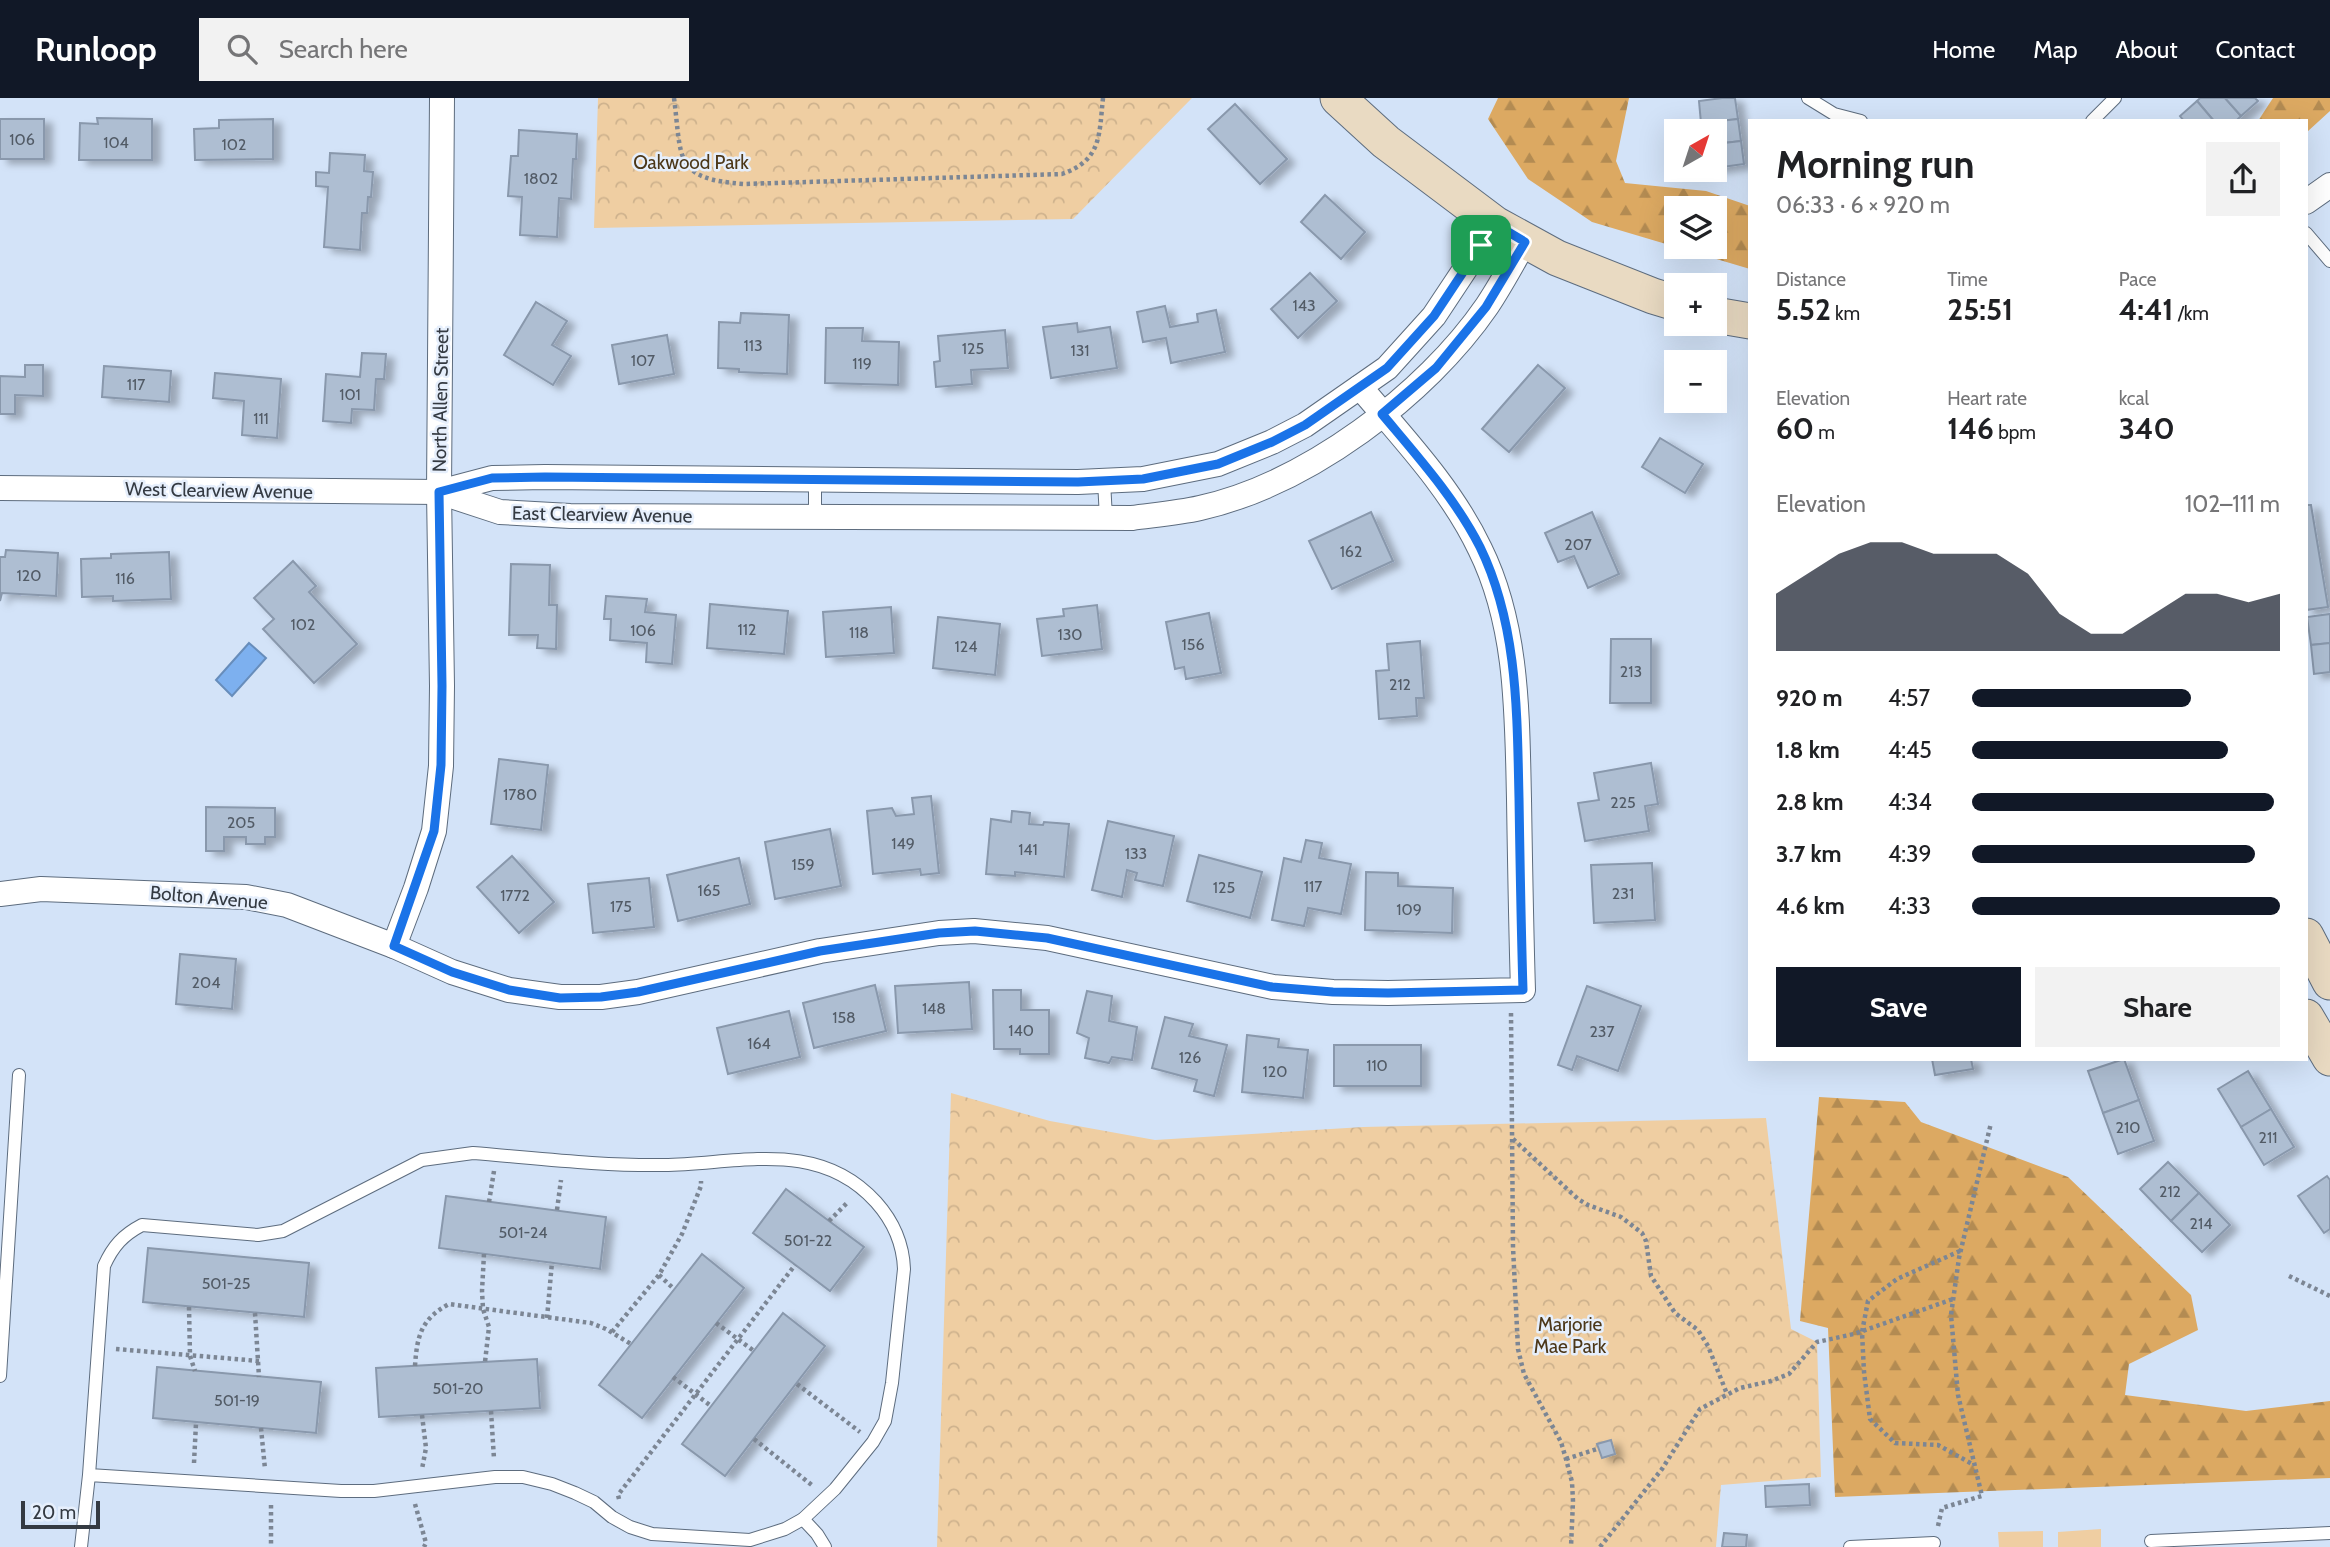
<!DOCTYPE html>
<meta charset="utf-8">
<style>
:root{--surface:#fff;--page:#f2f2f2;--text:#202124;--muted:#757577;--accent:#111827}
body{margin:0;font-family:Cabin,sans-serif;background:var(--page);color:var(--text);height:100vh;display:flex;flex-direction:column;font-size:26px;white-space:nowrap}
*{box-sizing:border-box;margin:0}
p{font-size:23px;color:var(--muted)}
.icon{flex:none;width:38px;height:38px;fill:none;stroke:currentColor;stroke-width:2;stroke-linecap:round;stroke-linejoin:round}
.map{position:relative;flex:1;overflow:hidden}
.drawer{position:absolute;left:1748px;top:21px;width:560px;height:942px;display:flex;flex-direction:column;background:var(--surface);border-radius:0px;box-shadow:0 7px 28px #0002}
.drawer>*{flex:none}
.needle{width:46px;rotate:39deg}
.fabs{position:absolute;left:1664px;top:21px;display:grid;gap:14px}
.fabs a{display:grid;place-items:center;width:63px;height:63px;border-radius:0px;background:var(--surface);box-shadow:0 7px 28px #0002;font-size:35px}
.scale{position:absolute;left:21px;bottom:18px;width:79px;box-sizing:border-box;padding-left:7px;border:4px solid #343a42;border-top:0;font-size:19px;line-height:24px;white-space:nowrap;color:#343a42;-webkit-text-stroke:5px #e6effc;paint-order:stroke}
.pin{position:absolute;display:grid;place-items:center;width:60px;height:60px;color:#fff;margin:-30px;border-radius:14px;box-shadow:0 4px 10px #0006}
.round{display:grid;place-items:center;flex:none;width:74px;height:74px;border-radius:0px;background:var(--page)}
.summary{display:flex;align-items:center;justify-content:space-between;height:119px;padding:0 28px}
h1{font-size:38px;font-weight:700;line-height:52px}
.metrics{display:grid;grid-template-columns:repeat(3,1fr);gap:10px;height:119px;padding:7px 28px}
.metrics div{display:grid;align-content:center}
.metrics b{font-size:30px;font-weight:700}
.metrics small{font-size:19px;font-weight:400}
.metrics p{font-size:19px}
.chart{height:196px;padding:14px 28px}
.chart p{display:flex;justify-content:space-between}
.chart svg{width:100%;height:126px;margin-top:7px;fill:var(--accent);opacity:.7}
.button{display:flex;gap:14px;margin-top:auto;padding:14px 28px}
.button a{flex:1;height:80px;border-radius:0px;background:var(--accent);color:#fff;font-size:28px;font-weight:700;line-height:80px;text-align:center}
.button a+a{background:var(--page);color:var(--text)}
ul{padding:0 28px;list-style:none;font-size:23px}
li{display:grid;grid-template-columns:112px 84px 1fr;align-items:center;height:52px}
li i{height:18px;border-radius:9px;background:var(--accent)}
header{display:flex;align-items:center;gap:42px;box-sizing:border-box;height:98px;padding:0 35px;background:var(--accent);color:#fff}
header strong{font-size:33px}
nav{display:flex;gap:38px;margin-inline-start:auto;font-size:24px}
.search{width:490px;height:63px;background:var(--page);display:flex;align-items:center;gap:18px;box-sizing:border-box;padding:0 24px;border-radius:0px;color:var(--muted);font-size:26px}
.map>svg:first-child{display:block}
.forest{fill:url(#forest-firs);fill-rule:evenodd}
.park{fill:url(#park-crowns)}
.garden{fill:#efcea2}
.water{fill:#7db0ef;stroke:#678dbb;stroke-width:2}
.building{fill:#aebed2;stroke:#8998ac;stroke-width:2;filter:url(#shadow)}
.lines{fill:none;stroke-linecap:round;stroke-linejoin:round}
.lane-casing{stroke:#5d6c7e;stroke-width:14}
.street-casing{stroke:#5d6c7e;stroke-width:26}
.secondary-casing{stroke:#5d6c7e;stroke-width:37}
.path{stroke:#7c8694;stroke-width:4.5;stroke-dasharray:3.5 3.5;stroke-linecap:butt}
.lane{stroke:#fff;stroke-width:12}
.street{stroke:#fff;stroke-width:24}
.secondary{stroke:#e9dac2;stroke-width:35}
.route-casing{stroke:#fff;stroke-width:14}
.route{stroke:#1a73e8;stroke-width:9}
.labels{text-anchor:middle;stroke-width:5;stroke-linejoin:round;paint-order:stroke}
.number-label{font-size:16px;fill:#525b66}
.park-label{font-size:19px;fill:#4c3718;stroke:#e6effc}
.street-label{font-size:19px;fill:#343a42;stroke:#e6effc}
</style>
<header>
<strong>Runloop</strong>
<div class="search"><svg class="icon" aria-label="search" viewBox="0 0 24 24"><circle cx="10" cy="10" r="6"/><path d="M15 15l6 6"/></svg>Search here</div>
<nav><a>Home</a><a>Map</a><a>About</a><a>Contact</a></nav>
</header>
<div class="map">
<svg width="2330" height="1449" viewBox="0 0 2330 1449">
<defs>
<pattern id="forest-firs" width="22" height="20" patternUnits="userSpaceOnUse" patternTransform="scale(1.75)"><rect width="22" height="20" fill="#dca962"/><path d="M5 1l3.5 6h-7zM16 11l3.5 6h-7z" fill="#b38b52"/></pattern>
<pattern id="park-crowns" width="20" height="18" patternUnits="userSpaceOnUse" patternTransform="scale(1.75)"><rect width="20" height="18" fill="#efcea2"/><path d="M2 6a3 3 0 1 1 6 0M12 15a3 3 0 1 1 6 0" fill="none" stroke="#ceb28d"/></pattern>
<filter id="shadow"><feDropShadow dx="8" dy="4.5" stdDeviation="3.5" flood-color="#0004"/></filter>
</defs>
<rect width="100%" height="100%" fill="#d3e3f8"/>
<g class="forest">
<path d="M1498,0H1629L1616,63L1625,85L1706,93L1750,108V171L1592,124L1528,81L1488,21ZM1676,110H1715V149H1676Z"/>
<polygon points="2273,0 2330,0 2330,13 2307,34 2306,23 2258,23"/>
<polygon points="1819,999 1905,1004 1921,1024 2068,1079 2191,1197 2198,1232 2129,1266 2125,1297 2246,1313 2330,1303 2330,1380 1835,1399 1828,1230 1800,1223"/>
</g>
<g class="park">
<polygon points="598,0 1192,0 1073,121 594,130"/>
<polygon points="951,995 1050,1023 1155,1042 1363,1029 1766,1020 1791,1231 1817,1244 1821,1379 1721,1387 1716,1449 937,1449"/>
</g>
<g class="garden">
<polygon points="2101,1431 2101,1449 2058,1449 2058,1434"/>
<polygon points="2043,1433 2043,1449 1999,1449 1998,1434"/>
</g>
<polygon class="water" points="249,545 266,560 232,598 216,582"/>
<g class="building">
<polygon points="1722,0 1735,0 1738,21 1701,25 1699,3"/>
<polygon points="2200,0 2225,0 2241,18 2236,23 2214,23 2197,3"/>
<polygon points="2225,0 2255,0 2258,3 2241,18"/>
<polygon points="2197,3 2214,23 2184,23 2180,18"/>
<polygon points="1235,6 1287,61 1260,86 1208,31"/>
<polygon points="97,20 152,21 152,62 79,62 80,25 98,26"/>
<rect x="0" y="21" width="44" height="40"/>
<polygon points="273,21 273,61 195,62 194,31 219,30 219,22"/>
<polygon points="1738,21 1741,43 1715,46 1715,33 1702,33 1701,25"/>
<polygon points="519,32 577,36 576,61 573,61 571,101 559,100 557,139 520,137 522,99 508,98 511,58 518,58"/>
<polygon points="1741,43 1744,66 1715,70 1715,46"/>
<polygon points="330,55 365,57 364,73 373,74 371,99 368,99 367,115 362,115 360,152 324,149 328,89 316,88 316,74 329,75"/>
<polygon points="1325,97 1365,134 1341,161 1301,124"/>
<polygon points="1310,175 1337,203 1298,240 1271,211"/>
<polygon points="536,204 567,223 552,247 571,258 553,287 504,257"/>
<polygon points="1165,208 1170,229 1198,224 1197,216 1216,212 1225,254 1171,265 1166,240 1143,244 1137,214"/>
<polygon points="741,215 789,217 787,276 739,274 739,271 718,270 719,224 740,225"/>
<polygon points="1077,225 1078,234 1110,229 1117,270 1051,280 1043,229"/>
<polygon points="826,230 863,230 862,243 899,244 898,287 825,285"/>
<polygon points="1005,232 1008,270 971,272 972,286 936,289 934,264 940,263 938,238"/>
<polygon points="667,237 674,276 619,286 612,247"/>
<polygon points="362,255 386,256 384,281 376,281 374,312 352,311 351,325 323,323 326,276 360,279"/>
<polygon points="25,267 43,267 43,298 15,297 15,316 0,316 0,278 25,279"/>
<polygon points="1538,267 1565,290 1509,354 1482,331"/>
<polygon points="104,268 171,273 169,304 102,299"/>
<polygon points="215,275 281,281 277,340 242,337 244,303 213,300"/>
<polygon points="1660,340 1703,366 1685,395 1642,369"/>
<polygon points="2306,407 2311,407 2328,509 2306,512"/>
<polygon points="1371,414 1393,463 1332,491 1309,443"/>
<polygon points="1592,414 1619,476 1588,490 1574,458 1558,464 1545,435"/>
<polygon points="6,452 58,455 56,498 2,495 0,503 0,459 5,459"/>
<polygon points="169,454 171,501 113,503 113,498 82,499 81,461 111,460 111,456"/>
<polygon points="293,463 316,488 309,494 357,546 314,585 263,531 274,521 254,500"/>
<polygon points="511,466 550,467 549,507 557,507 556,551 537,550 538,537 509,537"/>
<polygon points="606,498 647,501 645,514 676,517 672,566 646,564 647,545 610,542 611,521 604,521"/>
<polygon points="710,506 788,513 784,556 707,550"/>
<polygon points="1097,507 1102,551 1042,558 1037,521 1064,518 1063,511"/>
<polygon points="891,509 894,555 826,559 823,514"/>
<polygon points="1209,515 1221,575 1186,581 1184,569 1175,571 1166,524"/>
<polygon points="2330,516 2330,545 2311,547 2307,519"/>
<polygon points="938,519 1000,526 995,577 933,570"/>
<polygon points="1611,541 1651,541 1651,605 1610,605"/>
<polygon points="1420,543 1424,600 1416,600 1417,618 1379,621 1376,573 1389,572 1387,546"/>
<polygon points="2330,545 2330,574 2314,576 2311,547"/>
<polygon points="499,661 548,667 541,732 491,726"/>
<polygon points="1651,665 1658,706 1645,708 1649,733 1585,743 1578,705 1599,702 1594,675"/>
<polygon points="931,698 939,775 921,777 920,771 873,776 867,713 892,710 896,718 914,716 912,700"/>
<polygon points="206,709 275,710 275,739 265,739 265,746 246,746 246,739 224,739 224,753 206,753"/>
<polygon points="1012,713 1030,715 1029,726 1043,727 1044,724 1069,726 1064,779 1015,774 1015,778 986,776 991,721 1011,724"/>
<polygon points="1108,723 1174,738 1163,788 1135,782 1137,775 1127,772 1122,799 1092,792"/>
<polygon points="830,731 841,788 775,801 765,744"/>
<polygon points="1306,742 1322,745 1319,760 1351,766 1341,816 1308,810 1304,828 1272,822 1284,760 1301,764"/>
<polygon points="1199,757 1262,774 1250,820 1187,803"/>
<polygon points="512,758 554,804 519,835 477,789"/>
<polygon points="739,760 750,806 678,823 667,777"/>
<polygon points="1652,765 1655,822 1594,825 1591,767"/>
<polygon points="1366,774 1398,775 1398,788 1453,790 1452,835 1365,832"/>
<polygon points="649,780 654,829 593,835 588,786"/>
<polygon points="180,856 236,861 232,911 176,906"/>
<polygon points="969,884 972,931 898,935 895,888"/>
<polygon points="875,887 886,933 814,950 803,905"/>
<polygon points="1587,888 1641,908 1618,973 1577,958 1572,972 1558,967"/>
<polygon points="993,892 1021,892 1021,912 1049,912 1049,956 1020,956 1020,951 994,951"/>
<polygon points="1087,893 1112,898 1109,923 1137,929 1132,962 1112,959 1109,965 1085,960 1089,940 1077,935"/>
<polygon points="789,913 800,959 728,976 717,930"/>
<polygon points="1165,919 1193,926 1189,938 1227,947 1214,998 1194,993 1197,982 1152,970"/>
<polygon points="1247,937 1279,941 1278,949 1308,952 1303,1000 1242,994"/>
<rect x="1334" y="947" width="87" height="41"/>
<polygon points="1932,961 1971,961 1973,971 1935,977"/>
<polygon points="2124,961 2139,1002 2103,1015 2088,973"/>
<polygon points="2248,973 2271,1011 2241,1029 2218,991"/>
<polygon points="2139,1002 2154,1043 2118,1056 2103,1015"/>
<polygon points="2271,1011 2294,1049 2264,1067 2241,1029"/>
<polygon points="2168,1064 2199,1095 2171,1123 2140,1091"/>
<polygon points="2327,1078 2330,1082 2330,1131 2324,1135 2298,1098"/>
<polygon points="786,1091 864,1149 830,1193 753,1135"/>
<polygon points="2199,1095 2230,1127 2202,1154 2171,1123"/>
<polygon points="446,1098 606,1119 600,1171 439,1150"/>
<polygon points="148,1150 309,1165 304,1219 143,1204"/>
<polygon points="702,1156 744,1190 642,1320 599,1287"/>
<polygon points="783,1215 825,1248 725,1378 682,1346"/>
<polygon points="537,1261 540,1310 379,1319 376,1270"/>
<polygon points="157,1269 321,1284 316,1335 153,1320"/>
<polygon points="1611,1342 1615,1356 1602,1360 1597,1346"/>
<polygon points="1809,1386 1810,1407 1766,1409 1765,1388"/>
<polygon points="1724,1435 1747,1437 1746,1449 1722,1449"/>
</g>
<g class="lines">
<defs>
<g id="lane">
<polyline points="1808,0 1834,16 1861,23"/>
<polyline points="2092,23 2115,0"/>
<polyline points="2306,135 2330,163"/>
<polyline points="1104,383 1106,420"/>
<polyline points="815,418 815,381"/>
<polyline points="0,1278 19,977"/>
<polyline points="803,1421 817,1436 825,1449"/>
<polyline points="2151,1443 2330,1435"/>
<path d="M81,1449L89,1377L104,1168C113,1148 123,1137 142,1127L258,1137L283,1133L422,1062L473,1055C536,1060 601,1068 664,1067C739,1066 818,1040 876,1104C893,1123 903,1144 904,1171L892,1285L885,1323L873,1344L835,1391L803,1421L785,1431L750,1442L652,1436L630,1429L612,1419L594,1404L575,1395L552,1386L523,1379H495L374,1393H341L89,1377"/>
<polyline points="1850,1449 1934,1445"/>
</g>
<g id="street">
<polyline points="2306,104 2330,87"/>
<polyline points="0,390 439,394 492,380 545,379 1078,384 1143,381 1218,366 1272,344 1305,327 1387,270 1434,218 1495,126"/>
<path d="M439,394L500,414L570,418L1132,420C1154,417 1178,415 1200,410C1307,386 1426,297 1487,208C1501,187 1513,165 1525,143"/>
<path d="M0,796L41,791L246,799L287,807L394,848L452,874L509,892L560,899H601L638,894L820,853L939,835L974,833L1047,840L1273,889L1333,894L1388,895L1523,892C1521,828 1520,764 1519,701C1517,616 1518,528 1480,451C1451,390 1403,340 1360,289"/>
<polyline points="394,848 416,790 434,733 441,668 442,588 439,394 442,0"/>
</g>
<g id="secondary">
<polyline points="1338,0 1386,44 1495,126 1557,160 1653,198 1676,205"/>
<polyline points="1715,217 1750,223"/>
<polyline points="2306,838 2330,884"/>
<polyline points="2306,919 2330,960"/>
</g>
</defs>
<use href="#lane" class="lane-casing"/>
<use href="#street" class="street-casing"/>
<use href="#secondary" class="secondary-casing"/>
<g class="path">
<path d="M674,0C682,61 673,81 744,86L1062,76C1102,62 1099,37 1103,0"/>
<polyline points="1511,915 1513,1149 1518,1251 1524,1276 1561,1344 1566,1361 1572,1384 1573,1403 1571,1449"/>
<polyline points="1513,1041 1578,1101 1588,1107 1621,1119 1642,1135 1646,1143 1651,1178 1675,1215 1698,1232 1708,1248 1727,1296"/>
<polyline points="489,1104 494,1073"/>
<polyline points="557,1112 561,1082"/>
<polyline points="829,1123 848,1104"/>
<polyline points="1960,1153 1897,1181 1868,1203 1862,1234 1864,1274 1870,1321 1895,1345 1938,1347 1974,1367"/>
<polyline points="484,1156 482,1193 483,1211 489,1229 485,1264"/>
<polyline points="659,1177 674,1191"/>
<polyline points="2289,1178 2330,1198"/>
<polyline points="189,1209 190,1258 195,1273"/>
<polyline points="255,1215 259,1279"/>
<polyline points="547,1220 552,1164"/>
<polyline points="716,1225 754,1253"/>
<polyline points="612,1234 659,1177 682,1136 701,1088 701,1083"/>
<polyline points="116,1251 259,1263"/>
<path d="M415,1268C417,1238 421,1221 449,1206L591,1225L606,1231L631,1246"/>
<polyline points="673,1279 711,1308"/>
<polyline points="797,1286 860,1334"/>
<polyline points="491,1313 494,1361"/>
<polyline points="422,1317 426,1350 422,1371"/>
<polyline points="261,1330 265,1371"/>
<polyline points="754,1341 813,1388"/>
<polyline points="1566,1361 1597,1351"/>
<polyline points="194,1365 196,1325"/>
<polyline points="619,1401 618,1397 795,1167"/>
<polyline points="415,1406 426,1445 424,1449"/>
<polyline points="271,1407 271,1449"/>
<polyline points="1938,1428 1942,1410 1982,1398 1958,1297 1951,1217 1959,1160 1991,1025"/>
<polyline points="1600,1449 1662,1371 1700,1311 1740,1290 1771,1283 1789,1276 1817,1244 1854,1236 1953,1201"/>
</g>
<use href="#lane" class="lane"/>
<use href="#street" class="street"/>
<use href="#secondary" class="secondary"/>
</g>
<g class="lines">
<defs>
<path id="route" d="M1495,126L1525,144L1486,209L1436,270L1382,316C1418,359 1455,400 1480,449C1518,527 1517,615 1519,700C1520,764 1521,828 1523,892L1388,895L1333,894L1272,889L1047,840L975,833L939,835L820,853L638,894L601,899L560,900L509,892L452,874L394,848L434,733L441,667L442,588L439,394L492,380L545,379L1078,384L1143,381L1218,366L1272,344L1305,327L1387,270L1434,218Z"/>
</defs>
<use href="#route" class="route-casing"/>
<use href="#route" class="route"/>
</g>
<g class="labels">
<g class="number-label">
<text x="22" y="47">106</text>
<text x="116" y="50">104</text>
<text x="234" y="52">102</text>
<text x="541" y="86">1802</text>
<text x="1304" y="213">143</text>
<text x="753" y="253">113</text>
<text x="973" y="256">125</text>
<text x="1080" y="258">131</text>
<text x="643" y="268">107</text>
<text x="862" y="271">119</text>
<text x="136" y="292">117</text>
<text x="350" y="302">101</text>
<text x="261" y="326">111</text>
<text x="1578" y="452">207</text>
<text x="1351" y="459">162</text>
<text x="29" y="483">120</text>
<text x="125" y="486">116</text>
<text x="303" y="532">102</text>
<text x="747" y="537">112</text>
<text x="643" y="538">106</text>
<text x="859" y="540">118</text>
<text x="1070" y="542">130</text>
<text x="1193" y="552">156</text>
<text x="966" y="554">124</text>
<text x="1631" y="579">213</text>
<text x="1400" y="592">212</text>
<text x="520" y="702">1780</text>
<text x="1623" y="710">225</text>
<text x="241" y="730">205</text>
<text x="903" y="751">149</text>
<text x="1028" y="757">141</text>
<text x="1136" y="761">133</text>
<text x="803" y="772">159</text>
<text x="1313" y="794">117</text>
<text x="1224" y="795">125</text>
<text x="709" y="798">165</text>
<text x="1623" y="801">231</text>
<text x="515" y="803">1772</text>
<text x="621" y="814">175</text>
<text x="1409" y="817">109</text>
<text x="206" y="890">204</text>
<text x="934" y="916">148</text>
<text x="844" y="925">158</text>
<text x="1021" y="938">140</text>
<text x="1602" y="939">237</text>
<text x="759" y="951">164</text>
<text x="1190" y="965">126</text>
<text x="1377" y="973">110</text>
<text x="1275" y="979">120</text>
<text x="2128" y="1035">210</text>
<text x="2268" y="1045">211</text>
<text x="2170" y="1099">212</text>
<text x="2201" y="1131">214</text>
<text x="523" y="1140">501-24</text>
<text x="808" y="1148">501-22</text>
<text x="226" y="1191">501-25</text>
<text x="458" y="1296">501-20</text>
<text x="237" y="1308">501-19</text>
</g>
<g class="park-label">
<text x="691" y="71">Oakwood Park</text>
<text x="1570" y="1233">Marjorie<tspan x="1570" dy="22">Mae Park</tspan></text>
</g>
<g class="street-label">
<text transform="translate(440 302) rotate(-89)" y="7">North Allen Street</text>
<text transform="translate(219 392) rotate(1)" y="7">West Clearview Avenue</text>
<text transform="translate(602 416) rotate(1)" y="7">East Clearview Avenue</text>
<text transform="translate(209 799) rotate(5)" y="7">Bolton Avenue</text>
</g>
</g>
</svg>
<div class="fabs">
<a><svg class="needle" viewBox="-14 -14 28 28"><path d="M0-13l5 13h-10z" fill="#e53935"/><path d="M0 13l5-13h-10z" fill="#757577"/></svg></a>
<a><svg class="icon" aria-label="layers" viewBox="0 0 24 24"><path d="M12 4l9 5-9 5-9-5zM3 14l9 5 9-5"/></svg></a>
<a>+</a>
<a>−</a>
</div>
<div class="scale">20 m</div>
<div class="pin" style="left:1481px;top:147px;background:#1e9e55"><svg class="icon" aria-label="arrive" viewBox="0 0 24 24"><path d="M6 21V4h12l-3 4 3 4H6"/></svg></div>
<section class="drawer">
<div class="summary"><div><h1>Morning run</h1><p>06:33 · 6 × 920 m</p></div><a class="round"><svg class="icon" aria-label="share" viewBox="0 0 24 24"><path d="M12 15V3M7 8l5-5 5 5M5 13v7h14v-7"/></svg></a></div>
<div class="metrics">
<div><p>Distance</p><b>5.52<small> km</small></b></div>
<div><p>Time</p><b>25:51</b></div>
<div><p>Pace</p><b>4:41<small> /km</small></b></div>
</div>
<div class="metrics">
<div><p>Elevation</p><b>60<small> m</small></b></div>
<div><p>Heart rate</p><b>146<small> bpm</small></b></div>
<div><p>kcal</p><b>340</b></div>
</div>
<div class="chart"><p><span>Elevation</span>102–111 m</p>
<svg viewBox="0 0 160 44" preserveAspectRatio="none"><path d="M0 44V24L10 17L20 10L30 6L40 6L50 10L60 10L70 10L80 17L90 31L100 38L110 38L120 31L130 24L140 24L150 27L160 24V44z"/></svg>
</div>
<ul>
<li><b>920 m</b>4:57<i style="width:71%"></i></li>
<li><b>1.8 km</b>4:45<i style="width:83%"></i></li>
<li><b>2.8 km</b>4:34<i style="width:98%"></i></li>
<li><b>3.7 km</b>4:39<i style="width:92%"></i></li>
<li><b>4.6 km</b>4:33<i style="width:100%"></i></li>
</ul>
<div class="button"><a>Save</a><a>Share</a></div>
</section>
</div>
